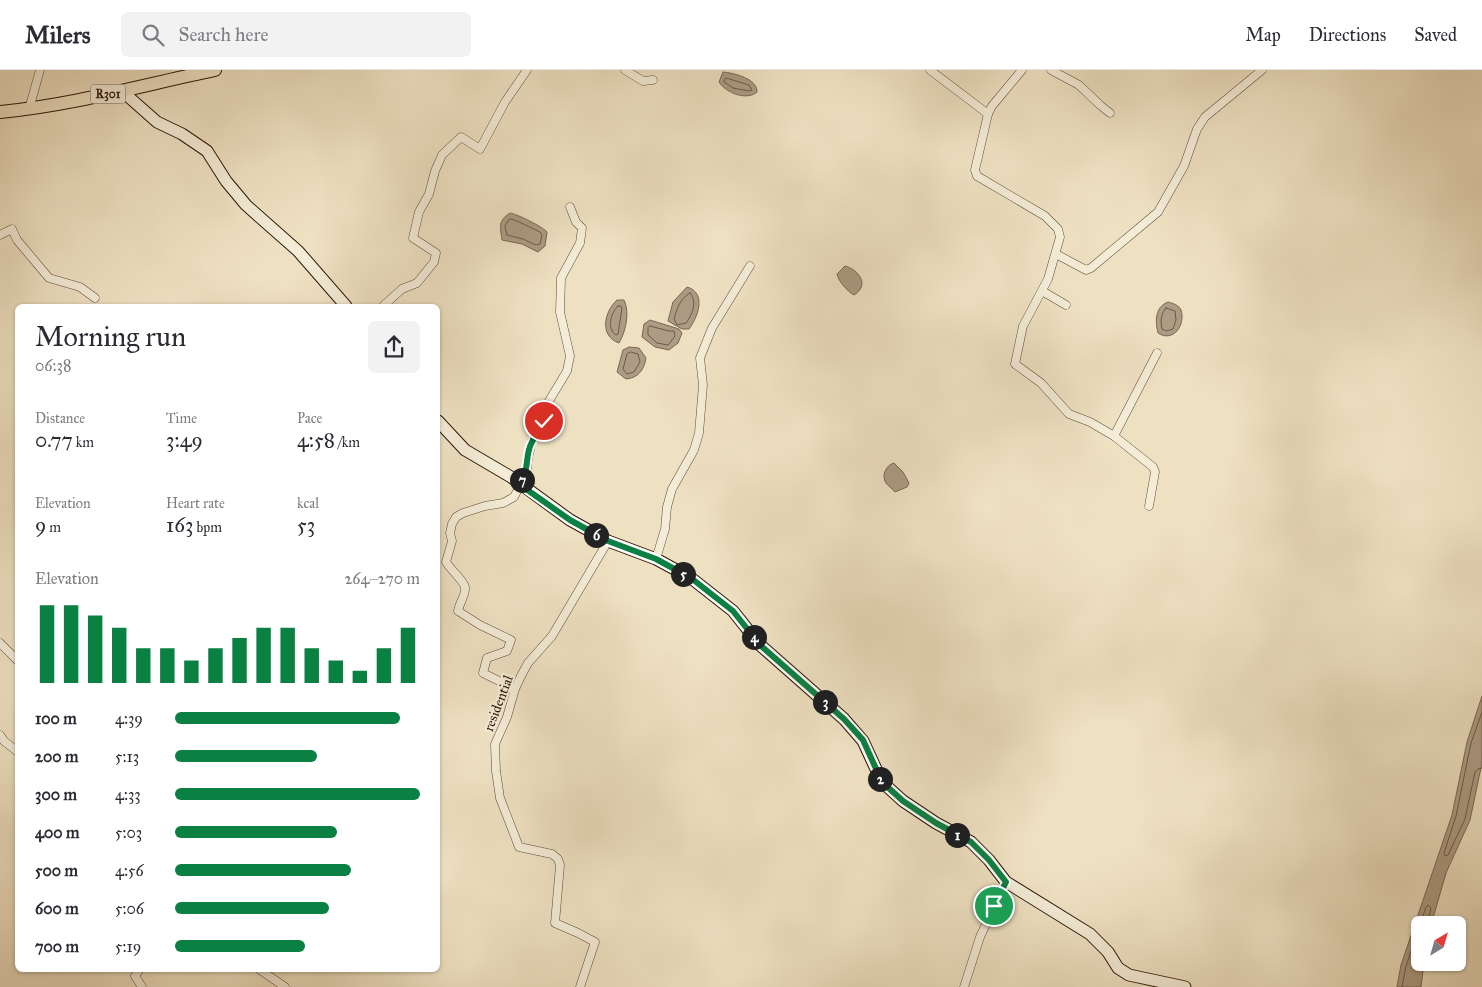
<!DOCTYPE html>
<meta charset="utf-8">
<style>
:root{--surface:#fff;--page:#f2f2f3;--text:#2b2b33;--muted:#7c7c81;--line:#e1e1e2;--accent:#0b8043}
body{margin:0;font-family:"IM FELL Great Primer",serif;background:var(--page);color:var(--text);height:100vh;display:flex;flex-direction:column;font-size:19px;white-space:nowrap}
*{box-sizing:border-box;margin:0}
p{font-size:16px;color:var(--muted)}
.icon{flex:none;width:28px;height:28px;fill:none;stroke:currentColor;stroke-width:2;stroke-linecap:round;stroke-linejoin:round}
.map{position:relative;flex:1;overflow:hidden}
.drawer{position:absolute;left:15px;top:234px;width:425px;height:668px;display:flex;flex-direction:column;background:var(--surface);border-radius:8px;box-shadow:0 1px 4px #0004}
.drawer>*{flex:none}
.needle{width:32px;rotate:37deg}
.buttons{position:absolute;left:1411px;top:846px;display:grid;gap:10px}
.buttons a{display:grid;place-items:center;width:55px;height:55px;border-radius:8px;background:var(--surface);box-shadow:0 1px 4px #0004;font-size:25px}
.pin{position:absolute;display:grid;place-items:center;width:42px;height:42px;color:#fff;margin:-21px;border:2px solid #fff;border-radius:50%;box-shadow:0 1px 5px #0007}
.km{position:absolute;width:25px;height:25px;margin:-12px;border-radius:50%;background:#222;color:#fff;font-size:14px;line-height:25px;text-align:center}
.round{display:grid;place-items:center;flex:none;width:52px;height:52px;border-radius:8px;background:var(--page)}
.overview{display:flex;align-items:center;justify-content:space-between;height:85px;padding:0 20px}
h1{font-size:28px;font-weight:600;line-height:38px}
.metrics{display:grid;grid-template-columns:repeat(3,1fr);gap:8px;height:85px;padding:5px 20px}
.metrics div{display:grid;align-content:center}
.metrics b{font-size:21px;font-weight:600}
.metrics small{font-size:14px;font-weight:400}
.metrics p{font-size:14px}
.chart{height:140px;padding:10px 20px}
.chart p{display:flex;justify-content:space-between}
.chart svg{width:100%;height:90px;margin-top:5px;stroke:var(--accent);stroke-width:6}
ul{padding:0 20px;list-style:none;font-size:16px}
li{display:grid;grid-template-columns:80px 60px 1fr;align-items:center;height:38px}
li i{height:12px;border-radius:6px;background:var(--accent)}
header{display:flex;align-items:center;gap:30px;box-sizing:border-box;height:70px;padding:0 25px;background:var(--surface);border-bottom:1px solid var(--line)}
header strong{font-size:24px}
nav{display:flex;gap:28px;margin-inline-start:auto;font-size:18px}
.search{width:350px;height:45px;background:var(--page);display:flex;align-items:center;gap:12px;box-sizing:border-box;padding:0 18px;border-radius:8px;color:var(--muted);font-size:19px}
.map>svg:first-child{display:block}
.water{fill:#ac9c84;stroke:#786654}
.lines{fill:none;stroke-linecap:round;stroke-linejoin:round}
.shore{stroke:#6c5948;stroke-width:1}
.street-casing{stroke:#5c4939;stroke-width:9}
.secondary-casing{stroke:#2b160b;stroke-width:13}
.primary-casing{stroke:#2b160b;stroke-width:14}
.street{stroke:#f4ecd7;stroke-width:8}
.secondary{stroke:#f4ecd7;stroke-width:11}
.primary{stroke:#eee1c2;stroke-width:12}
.route-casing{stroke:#fff;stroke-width:10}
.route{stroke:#0b8043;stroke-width:6}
.labels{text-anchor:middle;stroke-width:4.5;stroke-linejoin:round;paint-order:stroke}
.shield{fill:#f4ecd7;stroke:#675648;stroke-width:1}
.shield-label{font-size:12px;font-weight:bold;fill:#2b160b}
.street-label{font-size:14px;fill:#2b160b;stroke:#f4ecd7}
</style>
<header>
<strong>Milers</strong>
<div class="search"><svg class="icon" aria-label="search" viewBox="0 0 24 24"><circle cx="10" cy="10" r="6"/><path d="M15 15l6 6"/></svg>Search here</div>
<nav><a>Map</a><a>Directions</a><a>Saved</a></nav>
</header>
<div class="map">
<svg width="1482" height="917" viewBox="0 0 1482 917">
<rect width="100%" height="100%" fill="#eee1c2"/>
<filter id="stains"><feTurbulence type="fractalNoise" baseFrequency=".004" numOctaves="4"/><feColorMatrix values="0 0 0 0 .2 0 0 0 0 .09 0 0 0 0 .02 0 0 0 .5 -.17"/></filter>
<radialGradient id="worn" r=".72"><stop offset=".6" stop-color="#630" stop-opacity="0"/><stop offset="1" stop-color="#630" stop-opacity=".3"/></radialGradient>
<g class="water">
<path d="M723,2C734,3 758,9 757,22C747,31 726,23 719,12Z"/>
<path d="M510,143C517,144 543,157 547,162L545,176L538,182L522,174L502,170C500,156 498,151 510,143Z"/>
<path d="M845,196C859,200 870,215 854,225C847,221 839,212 837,204Z"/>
<path d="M687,217C707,223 698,247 689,259H682L668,251L673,232Z"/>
<path d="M617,230H624C630,242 626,261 619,273C599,266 604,242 617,230Z"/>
<path d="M1168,232C1172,233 1179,235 1181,240C1186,255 1173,273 1158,263C1155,251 1155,237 1168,232Z"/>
<polygon points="650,250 679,259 682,263 678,273 669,280 655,277 642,267 644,254"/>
<path d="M629,277L639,278L646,288C644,300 638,308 626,309L617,302L623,280Z"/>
<path d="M894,393L903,402L909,413L907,417L895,422C893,419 889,417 886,413C881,406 886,395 894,393Z"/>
<polygon points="1482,626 1482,693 1470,750 1446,803 1431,855 1420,855 1420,892 1424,893 1421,917 1397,917 1401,895 1452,745 1467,672"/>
</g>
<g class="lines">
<g class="shore">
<polygon points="726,8 749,15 752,20 749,21 733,18 724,12"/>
<path d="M510,149C515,149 533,159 540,162L542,165L540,174L536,175L523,169L507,165L505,156Z"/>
<path d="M690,223C698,232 692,245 686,253L677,255L674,249C677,238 680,229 690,223Z"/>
<path d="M618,236H621L622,238L618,264L616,265C606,258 611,243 618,236Z"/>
<path d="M1166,238L1175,241L1176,250L1173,259L1166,261L1162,259C1160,251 1161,244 1166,238Z"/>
<polygon points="650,256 669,261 674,261 675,266 668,275 657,273 648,265 648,258"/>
<polygon points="631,282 638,284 640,292 634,302 627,304 623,299 627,284"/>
<polyline points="1482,642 1471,673 1456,746 1444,783 1445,786 1448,785 1465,749 1475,702 1478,699 1482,698"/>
<polyline points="1402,917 1406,896 1426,837 1428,835 1431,838 1427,855"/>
</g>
<defs>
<g id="street">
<polyline points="625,0 643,11 653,10"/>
<polyline points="930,0 988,44 992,36 1022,0"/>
<polyline points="1051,0 1079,15 1100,35 1110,43"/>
<polyline points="29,39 40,0"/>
<polyline points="988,44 975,100 977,106 1045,146 1058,159 1060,167 1048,209 1023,256 1015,294 1041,313 1069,344 1090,352 1114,366 1153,397 1155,402 1149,436"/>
<polyline points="0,165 12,159 17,170 49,208 80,217 95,228"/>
<polyline points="1056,184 1086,200 1091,198 1158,142 1184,96 1197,59 1205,47 1262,0"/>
<polyline points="1042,221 1066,235"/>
<polyline points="383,236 402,219 417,213 434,192 436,183 413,168 419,142 429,124 435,101 442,85 461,67 480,79 505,32 527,0"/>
<polyline points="1114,366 1157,283"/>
<polyline points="656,489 665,459 667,437 672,419 694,380 699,363 703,315 700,288 712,258 750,196"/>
<polyline points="0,573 18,591"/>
<path d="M515,619L483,603L487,588L507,581L511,570L480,555L458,541C459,534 466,524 465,518C465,512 450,499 446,492L452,471L450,463L452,454L456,447L463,443L485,436L503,433L514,427L524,408L527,398L528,388L532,371L541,358L546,336L567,301L570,286L560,242L561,208L580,173L582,158L576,152L570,137"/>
<polyline points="0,665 4,671 18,682"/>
<polyline points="140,899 135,906 142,917"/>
<polyline points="259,899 285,917"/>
<polyline points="580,917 595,872 578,863 555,853 560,795 558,789 552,784 519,777 500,728 496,701 495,674 507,647 515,619 521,606 528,593 552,566 608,471"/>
<polyline points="964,917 980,867 1006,812"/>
</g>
<g id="secondary">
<polyline points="122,21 157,52 182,64 207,81 226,111 246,135 298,181 346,236"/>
<polyline points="438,351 465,380 511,407 570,450 608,471 656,489 691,508 733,541 760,575 844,649 863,671 882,712 903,731 936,753 971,772 989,790 1006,812 1090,864 1108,882 1118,898 1129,905 1185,917"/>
</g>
<path id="primary" d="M0,42C73,35 143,15 215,0"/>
</defs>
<use href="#street" class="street-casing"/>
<use href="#secondary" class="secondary-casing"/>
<use href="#primary" class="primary-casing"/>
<use href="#street" class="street"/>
<use href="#secondary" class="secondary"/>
<use href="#primary" class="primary"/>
</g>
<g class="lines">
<defs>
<path id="route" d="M544,351C541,359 535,364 532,372C524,386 531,397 519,414L570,450L608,471L656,489L691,508L733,541L760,575L844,649L863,670L882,712L903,731L936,753L971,772L989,790L1006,812L994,836"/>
</defs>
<use href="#route" class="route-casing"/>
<use href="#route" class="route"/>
</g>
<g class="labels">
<rect class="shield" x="90.5" y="14.5" width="35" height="19" rx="4"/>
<g class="shield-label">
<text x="108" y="28">R301</text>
</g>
<g class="street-label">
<text transform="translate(498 633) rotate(-69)" y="5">residential</text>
</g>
</g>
<rect width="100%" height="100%" filter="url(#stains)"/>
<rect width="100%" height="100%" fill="url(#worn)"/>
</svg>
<div class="buttons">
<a><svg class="needle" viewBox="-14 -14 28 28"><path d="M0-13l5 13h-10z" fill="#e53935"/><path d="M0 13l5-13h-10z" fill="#7c7c81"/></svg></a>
</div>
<div class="pin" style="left:994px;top:836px;background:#1e9e55"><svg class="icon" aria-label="arrive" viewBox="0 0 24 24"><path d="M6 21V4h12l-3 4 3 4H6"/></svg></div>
<div class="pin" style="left:544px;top:351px;background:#d93025"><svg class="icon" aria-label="check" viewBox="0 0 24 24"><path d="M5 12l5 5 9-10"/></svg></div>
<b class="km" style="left:957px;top:765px">1</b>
<b class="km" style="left:880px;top:709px">2</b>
<b class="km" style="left:825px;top:632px">3</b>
<b class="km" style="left:754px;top:567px">4</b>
<b class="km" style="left:683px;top:504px">5</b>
<b class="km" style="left:596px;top:465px">6</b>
<b class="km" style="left:522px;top:410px">7</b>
<section class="drawer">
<div class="overview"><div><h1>Morning run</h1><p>06:38</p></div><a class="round"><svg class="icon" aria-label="share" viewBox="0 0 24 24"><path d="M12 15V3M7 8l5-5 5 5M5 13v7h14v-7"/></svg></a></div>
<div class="metrics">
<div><p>Distance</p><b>0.77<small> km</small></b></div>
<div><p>Time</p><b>3:49</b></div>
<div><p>Pace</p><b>4:58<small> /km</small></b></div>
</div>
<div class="metrics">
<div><p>Elevation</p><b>9<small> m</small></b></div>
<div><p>Heart rate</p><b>163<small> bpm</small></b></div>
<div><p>kcal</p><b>53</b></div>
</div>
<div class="chart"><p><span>Elevation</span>264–270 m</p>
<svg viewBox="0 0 160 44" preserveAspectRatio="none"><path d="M5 44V6M15 44V6M25 44V11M35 44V17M45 44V27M55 44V27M65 44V33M75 44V27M85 44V22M95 44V17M105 44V17M115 44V27M125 44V33M135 44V38M145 44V27M155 44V17"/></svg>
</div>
<ul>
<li><b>100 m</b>4:39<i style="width:92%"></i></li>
<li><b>200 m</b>5:13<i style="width:58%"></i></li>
<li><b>300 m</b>4:33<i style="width:100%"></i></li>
<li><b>400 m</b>5:03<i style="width:66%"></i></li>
<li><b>500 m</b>4:56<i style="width:72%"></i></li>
<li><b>600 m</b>5:06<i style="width:63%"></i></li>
<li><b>700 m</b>5:19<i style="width:53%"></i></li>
</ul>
</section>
</div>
